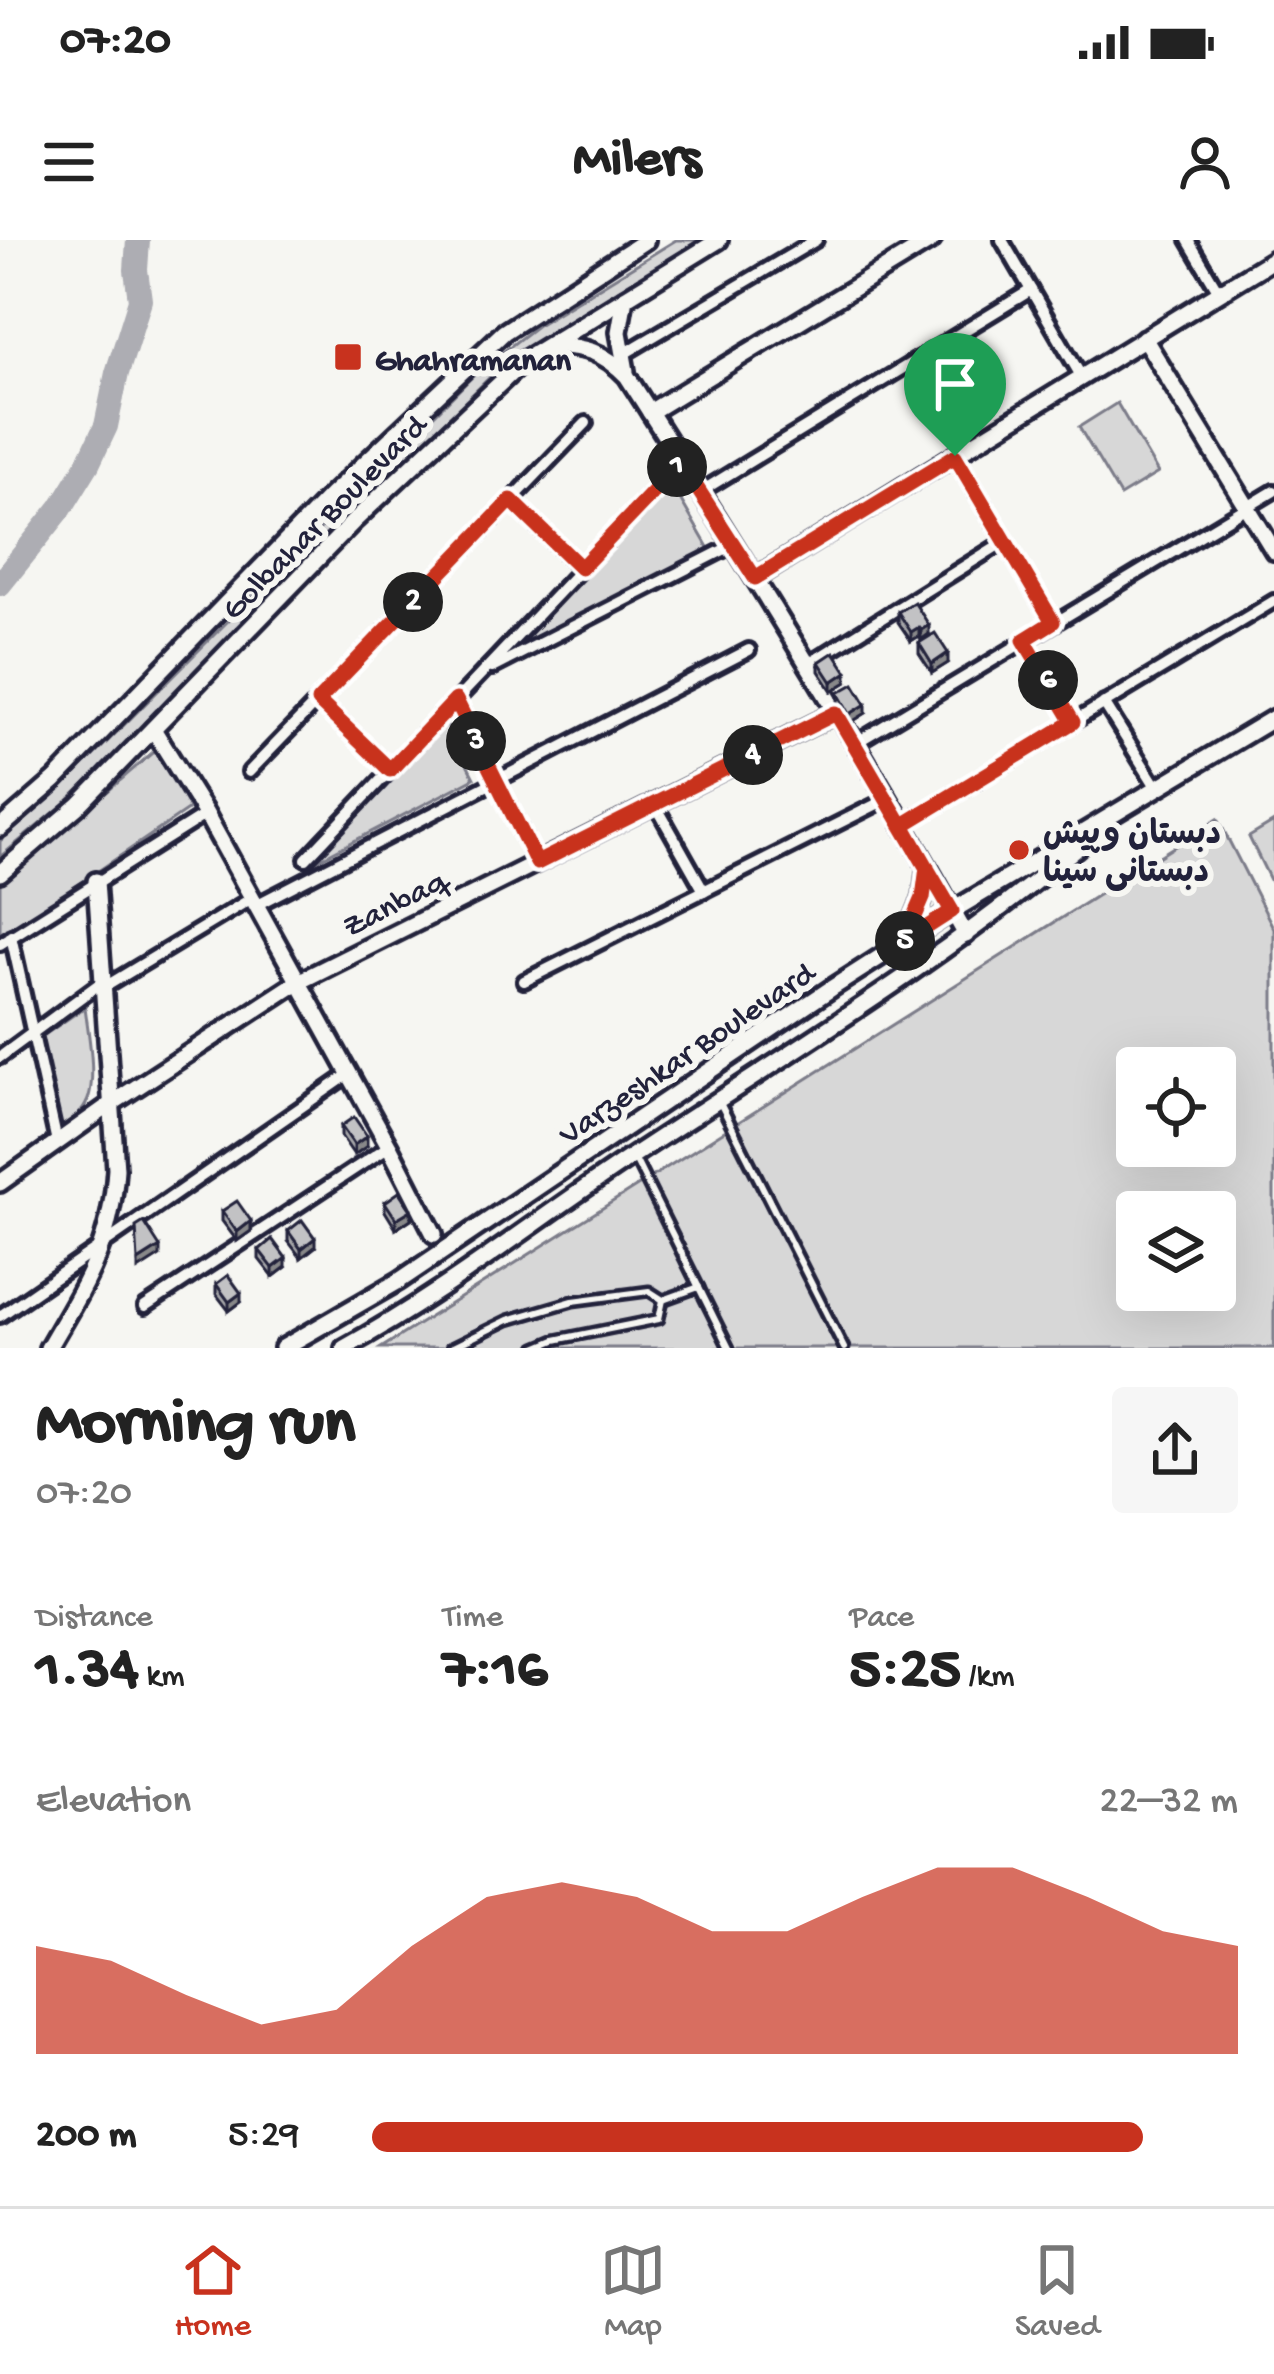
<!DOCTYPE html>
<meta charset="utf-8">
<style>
:root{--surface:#fff;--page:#f6f6f6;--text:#222;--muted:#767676;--line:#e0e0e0;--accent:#c8321e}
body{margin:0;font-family:"Gochi Hand","Playpen Sans Arabic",sans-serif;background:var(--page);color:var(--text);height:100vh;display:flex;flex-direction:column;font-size:45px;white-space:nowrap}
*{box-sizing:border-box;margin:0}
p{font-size:39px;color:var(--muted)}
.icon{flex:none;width:66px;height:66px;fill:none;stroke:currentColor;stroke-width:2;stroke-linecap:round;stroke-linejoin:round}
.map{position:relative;height:1108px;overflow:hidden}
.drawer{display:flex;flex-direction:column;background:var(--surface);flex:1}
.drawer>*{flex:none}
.fabs{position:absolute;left:1116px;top:807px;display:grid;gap:24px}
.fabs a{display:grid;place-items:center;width:120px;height:120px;border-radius:12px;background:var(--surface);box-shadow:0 12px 48px #0002;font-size:60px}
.pin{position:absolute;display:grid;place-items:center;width:102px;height:102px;color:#fff;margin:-123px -51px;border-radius:50% 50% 50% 0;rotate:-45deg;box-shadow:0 0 12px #0007}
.pin .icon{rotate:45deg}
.km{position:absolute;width:60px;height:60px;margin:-30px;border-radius:50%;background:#222;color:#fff;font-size:33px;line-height:60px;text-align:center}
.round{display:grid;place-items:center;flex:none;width:126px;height:126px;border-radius:12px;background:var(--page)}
.headline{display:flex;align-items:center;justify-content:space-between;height:204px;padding:0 36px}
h1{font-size:66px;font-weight:700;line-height:90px}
.figures{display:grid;grid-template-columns:repeat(3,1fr);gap:18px;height:204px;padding:12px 36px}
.figures div{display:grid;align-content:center}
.figures b{font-size:60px;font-weight:700}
.figures small{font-size:33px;font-weight:400}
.figures p{font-size:33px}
.chart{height:336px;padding:24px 36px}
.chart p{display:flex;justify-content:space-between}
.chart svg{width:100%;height:216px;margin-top:12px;fill:var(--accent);opacity:.7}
ul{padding:0 36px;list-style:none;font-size:39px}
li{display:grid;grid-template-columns:192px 144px 1fr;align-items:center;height:90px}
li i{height:30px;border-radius:15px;background:var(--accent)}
.status{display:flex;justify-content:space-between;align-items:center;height:84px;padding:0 60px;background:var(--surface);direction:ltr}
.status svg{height:33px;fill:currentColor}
header{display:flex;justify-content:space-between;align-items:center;height:156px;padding:0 36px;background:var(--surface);font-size:54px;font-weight:700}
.tab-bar{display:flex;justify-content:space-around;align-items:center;height:168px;border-top:3px solid var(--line);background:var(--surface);font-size:33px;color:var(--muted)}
.tab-bar a{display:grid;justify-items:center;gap:6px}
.tab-bar .current{color:var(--accent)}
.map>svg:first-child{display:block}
.green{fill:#d7d7d7;stroke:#7c7c89;stroke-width:3;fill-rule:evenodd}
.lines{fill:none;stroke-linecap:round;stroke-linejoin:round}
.river{stroke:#adadb3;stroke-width:24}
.lane-casing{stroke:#22223b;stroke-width:15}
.street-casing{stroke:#22223b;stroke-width:20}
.secondary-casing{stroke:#22223b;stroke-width:24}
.lane{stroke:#f6f6f2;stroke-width:6}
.street{stroke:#f6f6f2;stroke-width:10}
.secondary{stroke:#f6f6f2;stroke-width:15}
.wall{fill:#a7a7a9;stroke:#22223b;stroke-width:3}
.shaded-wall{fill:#888889;stroke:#22223b;stroke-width:3}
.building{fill:#c2c2c4;stroke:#22223b;stroke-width:3}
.route-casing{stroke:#fff;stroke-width:24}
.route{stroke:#c8321e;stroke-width:15}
.poi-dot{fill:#c8321e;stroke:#f6f6f2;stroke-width:4.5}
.labels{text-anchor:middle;stroke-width:12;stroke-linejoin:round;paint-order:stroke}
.poi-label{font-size:33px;font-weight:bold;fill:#22223b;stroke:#f6f6f2;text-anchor:start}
.street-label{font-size:33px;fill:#22223b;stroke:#f6f6f2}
</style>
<div class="status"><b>07:20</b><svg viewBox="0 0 49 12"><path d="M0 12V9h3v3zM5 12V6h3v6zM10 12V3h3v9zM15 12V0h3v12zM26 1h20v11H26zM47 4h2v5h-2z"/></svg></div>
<header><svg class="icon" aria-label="menu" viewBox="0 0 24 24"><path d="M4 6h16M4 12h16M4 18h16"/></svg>Milers<svg class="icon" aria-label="person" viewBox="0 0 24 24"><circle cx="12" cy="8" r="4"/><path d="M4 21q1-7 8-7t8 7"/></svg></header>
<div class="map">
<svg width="1274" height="1108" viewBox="0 0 1274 1108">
<rect width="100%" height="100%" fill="#f6f6f2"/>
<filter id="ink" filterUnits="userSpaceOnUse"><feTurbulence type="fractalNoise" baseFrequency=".00833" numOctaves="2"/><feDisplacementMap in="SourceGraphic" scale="24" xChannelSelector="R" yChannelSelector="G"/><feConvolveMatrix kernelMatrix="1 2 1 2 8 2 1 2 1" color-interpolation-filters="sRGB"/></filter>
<g filter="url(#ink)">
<g class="green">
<polygon points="676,0 700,0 547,94 490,137 334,291 163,468 63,565 0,617 0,601 53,556 477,132 539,84"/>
<polygon points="1117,163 1158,233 1120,256 1079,187"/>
<polygon points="672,245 709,309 514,409"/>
<polygon points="445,482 474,538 310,624"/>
<polygon points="159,507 189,569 0,698 0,644"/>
<path d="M1218,579L1274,689V1108H381ZM1137,828H1215V906H1137ZM1137,972H1215V1050H1137Z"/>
<polygon points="1274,582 1274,648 1249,597"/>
<path d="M85,767C88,792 98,842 86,864C81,875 67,884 58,892L40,798Z"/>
</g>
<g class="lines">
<polyline class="river" points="0,344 61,268 88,224 106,186 117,133 140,60 136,30 138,0"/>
<defs>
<g id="lane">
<polyline points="720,863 844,1108"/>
<polyline points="635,919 729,1108"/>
<polyline points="451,1108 508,1080 573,1061 649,1051 663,1060 699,1047"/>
<polyline points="536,1108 555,1100 659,1079 663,1060"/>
</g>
<g id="street">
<polyline points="1002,0 1081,136"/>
<polyline points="1188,0 1219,52"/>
<polyline points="622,115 816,0"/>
<polyline points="955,216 1053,383"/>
<polyline points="700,252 1031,50"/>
<polyline points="511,260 581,329"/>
<polyline points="1024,400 1073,481"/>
<polyline points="807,425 1005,301"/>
<polyline points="492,428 735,304"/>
<polyline points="318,461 390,530"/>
<polyline points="456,461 537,623"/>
<polyline points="1104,463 1157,548"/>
<polyline points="854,504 1274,251"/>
<polyline points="249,532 586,183"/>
<polyline points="655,564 704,651"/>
<polyline points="903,585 1274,361"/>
<polyline points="306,619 681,223"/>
<polyline points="256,665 749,410"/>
<polyline points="11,696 57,902"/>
<polyline points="0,704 206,574"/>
<polyline points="524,741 887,559"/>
<polyline points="103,748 252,658"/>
<polyline points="0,817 103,741"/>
<polyline points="145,1067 389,906"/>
<polyline points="0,1076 349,834"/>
</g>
<g id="secondary">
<polyline points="625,58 619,92 626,131"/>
<polyline points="1144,98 1274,311"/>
<path d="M550,106C583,105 604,112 627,136C744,319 860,505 966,695"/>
<polyline points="650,172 932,0"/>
<polyline points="755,338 1274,19"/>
<polyline points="153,489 206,574 389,906 434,994"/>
<polyline points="0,588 55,540 331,255 504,92 646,0"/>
<polyline points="0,633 79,565 355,280 526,119 719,0"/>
<polyline points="906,698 923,658 927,627"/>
<polyline points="0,943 111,864 298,742 836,473"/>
<path d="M48,1108C85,1044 111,1006 116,929L96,641"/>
<polyline points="283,1108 399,1041 832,748 952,671 1274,478"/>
<path d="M344,1108C446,1052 537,979 634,915C787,814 945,719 1085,601"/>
</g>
</defs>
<use href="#lane" class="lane-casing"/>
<use href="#street" class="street-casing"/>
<use href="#secondary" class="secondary-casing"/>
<use href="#lane" class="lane"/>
<use href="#street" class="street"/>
<use href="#secondary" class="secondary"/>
</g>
<g class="wall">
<polygon points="898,372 929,394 921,400 919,396 911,401 898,382"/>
<polygon points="919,403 948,423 932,433 919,413"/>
<polygon points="819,422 847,442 832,451 819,431"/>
<polygon points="838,453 866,473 850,483 838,463"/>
<polygon points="341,886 367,906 354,915 341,896"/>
<polygon points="385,962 411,979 396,989 385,971"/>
<polygon points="222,971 251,991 237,1001 222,981"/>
<polygon points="288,991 315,1007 301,1018 288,1001"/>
<polygon points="259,1010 286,1027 273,1037 259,1019"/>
<polygon points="216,1044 241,1062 229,1071 216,1054"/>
</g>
<g class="shaded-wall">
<polygon points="929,385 929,394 921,400 921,390"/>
<polygon points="919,387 919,396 911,401 911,392"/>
<polygon points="948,413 948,423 932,433 932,424"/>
<polygon points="847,432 847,442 832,451 832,442"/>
<polygon points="866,464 866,473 850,483 850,474"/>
<polygon points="367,896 367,906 354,915 354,905"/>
<polygon points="411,970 411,979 396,989 396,979"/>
<polygon points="251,981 251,991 237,1001 237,992"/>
<polygon points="315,998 315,1007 301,1018 301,1009"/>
<polygon points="160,1007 160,1016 138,1030 138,1021"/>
<polygon points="286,1018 286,1027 273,1037 273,1028"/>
<polygon points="241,1053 241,1062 229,1071 229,1062"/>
</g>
<g class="building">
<polygon points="914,362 929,385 921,390 919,387 911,392 898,372"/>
<polygon points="935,393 948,413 932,424 919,403"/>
<polygon points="834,412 847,432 832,442 819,422"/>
<polygon points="854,444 866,464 850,474 838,453"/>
<polygon points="354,877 367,896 354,905 341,886"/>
<polygon points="399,952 411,970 396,979 385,962"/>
<polygon points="237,961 251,981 237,992 222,971"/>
<polygon points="302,980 315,998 301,1009 288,991"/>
<polygon points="144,982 160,1007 138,1021 136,987"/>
<polygon points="272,999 286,1018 273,1028 259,1010"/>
<polygon points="228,1035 241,1053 229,1062 216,1044"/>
</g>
</g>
<g class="lines" filter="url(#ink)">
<defs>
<path id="route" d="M955,216L755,338L681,223L581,328L511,260L318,461L390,530L456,460L537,623L836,473C875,539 914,605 952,671L904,702L923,658L927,627L903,585L1073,482L1024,400L1053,382L955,216"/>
</defs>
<use href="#route" class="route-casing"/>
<use href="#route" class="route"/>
</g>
<g class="poi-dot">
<rect x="333" y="102" width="30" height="30" rx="6"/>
<circle cx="1019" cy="610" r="12"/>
</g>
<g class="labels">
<g class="poi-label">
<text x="375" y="129">Ghahramanan</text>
<text x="1043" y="603">دبستان وپیش<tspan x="1043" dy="38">دبستانی سینا</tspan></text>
</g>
<g class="street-label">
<text transform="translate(322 275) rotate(-45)" y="12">Golbahar Boulevard</text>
<text transform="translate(393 661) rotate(-27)" y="12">Zanbaq</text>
<text transform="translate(685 811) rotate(-34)" y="12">Varzeshkar Boulevard</text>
</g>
</g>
</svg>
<div class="fabs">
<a><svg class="icon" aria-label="locate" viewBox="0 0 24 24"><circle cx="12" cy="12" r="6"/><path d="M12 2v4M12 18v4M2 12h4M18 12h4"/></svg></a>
<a><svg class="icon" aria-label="layers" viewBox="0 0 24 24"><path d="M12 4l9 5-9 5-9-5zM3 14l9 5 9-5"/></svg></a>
</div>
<div class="pin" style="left:955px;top:216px;background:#1e9e55"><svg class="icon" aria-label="arrive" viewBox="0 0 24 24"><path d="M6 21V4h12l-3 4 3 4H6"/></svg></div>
<b class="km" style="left:677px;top:227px">1</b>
<b class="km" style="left:413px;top:362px">2</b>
<b class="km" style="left:476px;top:501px">3</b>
<b class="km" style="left:753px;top:515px">4</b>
<b class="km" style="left:905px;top:701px">5</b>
<b class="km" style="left:1048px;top:440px">6</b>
</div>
<section class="drawer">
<div class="headline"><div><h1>Morning run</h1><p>07:20</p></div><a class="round"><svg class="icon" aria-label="share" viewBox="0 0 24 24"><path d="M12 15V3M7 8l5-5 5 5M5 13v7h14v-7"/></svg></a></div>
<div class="figures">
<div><p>Distance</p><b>1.34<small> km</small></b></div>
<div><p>Time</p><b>7:16</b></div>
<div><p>Pace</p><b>5:25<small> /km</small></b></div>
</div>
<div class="chart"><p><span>Elevation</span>22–32 m</p>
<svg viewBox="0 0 160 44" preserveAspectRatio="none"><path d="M0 44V22L10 25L20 32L30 38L40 35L50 22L60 12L70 9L80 12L90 19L100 19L110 12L120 6L130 6L140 12L150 19L160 22V44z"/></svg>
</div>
<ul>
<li><b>200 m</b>5:29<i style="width:89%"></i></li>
</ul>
</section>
<nav class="tab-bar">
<a class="current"><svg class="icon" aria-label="home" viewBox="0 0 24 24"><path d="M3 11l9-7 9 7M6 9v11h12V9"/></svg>Home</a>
<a><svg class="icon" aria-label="map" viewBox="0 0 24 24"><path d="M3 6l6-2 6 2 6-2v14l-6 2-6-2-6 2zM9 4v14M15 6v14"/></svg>Map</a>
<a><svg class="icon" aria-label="saved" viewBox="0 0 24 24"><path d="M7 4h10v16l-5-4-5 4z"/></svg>Saved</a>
</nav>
